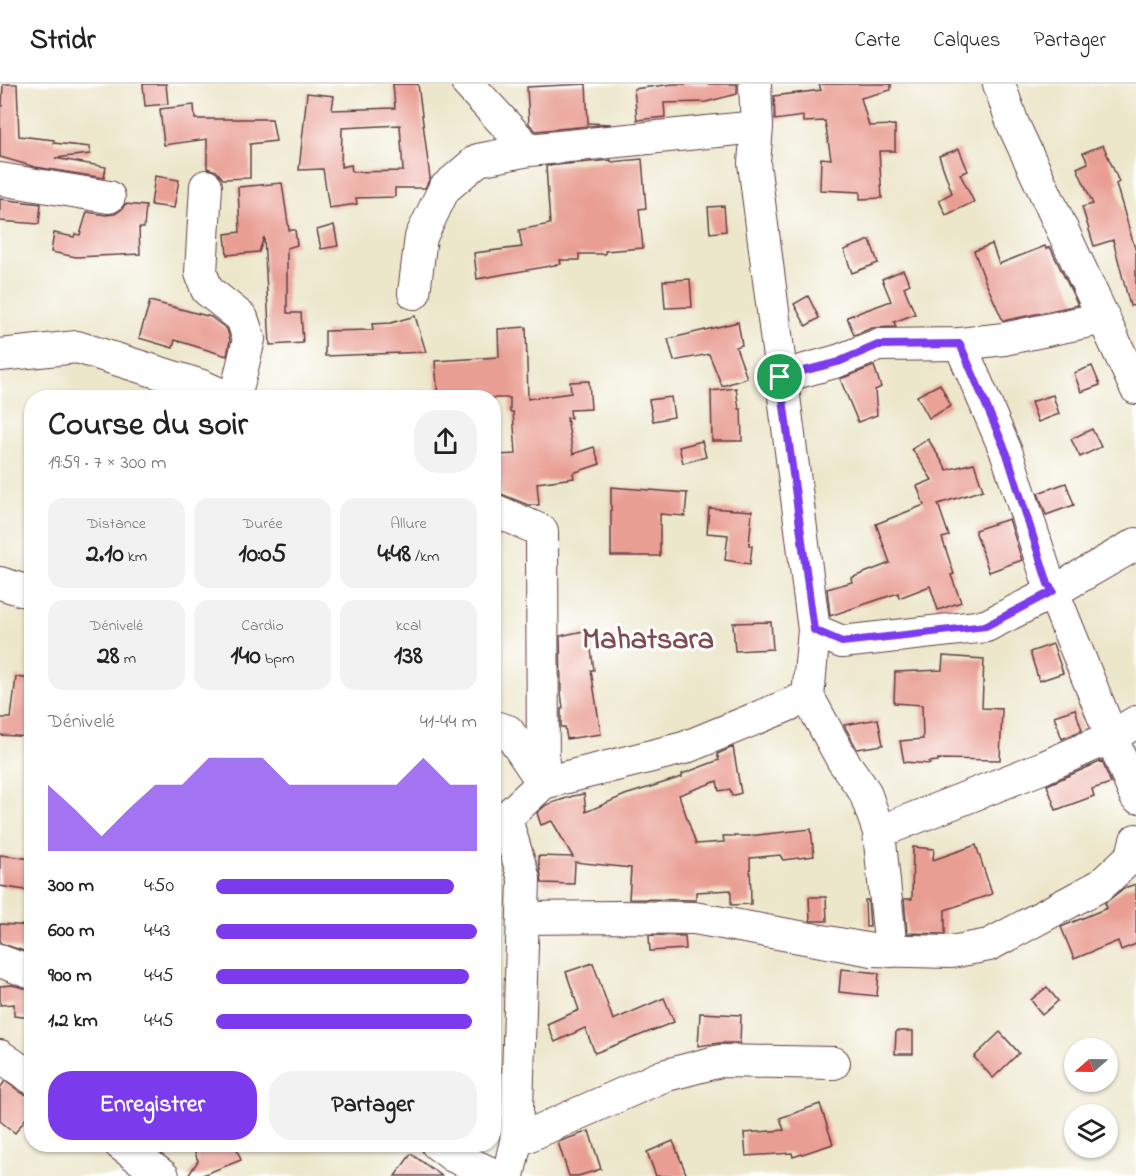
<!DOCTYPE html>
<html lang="fr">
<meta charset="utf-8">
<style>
:root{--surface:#fff;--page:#f2f2f2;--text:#222;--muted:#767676;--line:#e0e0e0;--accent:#7c3aed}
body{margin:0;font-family:"Indie Flower",sans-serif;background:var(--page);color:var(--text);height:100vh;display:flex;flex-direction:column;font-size:22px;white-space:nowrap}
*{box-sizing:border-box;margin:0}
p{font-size:20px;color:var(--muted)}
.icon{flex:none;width:33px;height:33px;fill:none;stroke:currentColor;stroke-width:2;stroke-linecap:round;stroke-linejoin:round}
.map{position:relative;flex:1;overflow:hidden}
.details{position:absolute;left:24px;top:306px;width:477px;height:762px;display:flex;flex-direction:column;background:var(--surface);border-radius:24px;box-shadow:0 2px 4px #0004}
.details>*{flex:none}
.needle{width:39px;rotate:250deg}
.tools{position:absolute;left:1064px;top:954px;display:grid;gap:12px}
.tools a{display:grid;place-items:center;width:54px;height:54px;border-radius:50%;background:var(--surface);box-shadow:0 2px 4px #0004;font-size:30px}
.pin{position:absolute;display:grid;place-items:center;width:51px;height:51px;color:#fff;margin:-26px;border:3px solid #fff;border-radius:50%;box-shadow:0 2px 6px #0007}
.round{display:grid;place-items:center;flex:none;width:63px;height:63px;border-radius:24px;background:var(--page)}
.headline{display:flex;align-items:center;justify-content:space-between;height:102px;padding:0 24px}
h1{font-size:33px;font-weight:800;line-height:45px}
.stats{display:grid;grid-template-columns:repeat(3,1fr);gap:9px;height:102px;padding:6px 24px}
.stats div{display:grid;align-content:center;border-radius:15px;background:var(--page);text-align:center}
.stats b{font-size:26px;font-weight:800}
.stats small{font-size:16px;font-weight:400}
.stats p{font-size:16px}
.chart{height:168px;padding:12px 24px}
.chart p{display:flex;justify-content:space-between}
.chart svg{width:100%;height:108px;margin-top:6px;fill:var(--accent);opacity:.7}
.action{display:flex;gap:12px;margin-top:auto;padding:12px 24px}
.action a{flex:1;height:69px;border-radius:24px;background:var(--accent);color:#fff;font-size:24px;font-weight:800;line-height:69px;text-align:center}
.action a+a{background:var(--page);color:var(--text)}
ul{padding:0 24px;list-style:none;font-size:20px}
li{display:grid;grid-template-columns:96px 72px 1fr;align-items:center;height:45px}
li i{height:15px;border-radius:8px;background:var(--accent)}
header{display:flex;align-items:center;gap:36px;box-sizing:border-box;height:84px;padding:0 30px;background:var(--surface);border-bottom:2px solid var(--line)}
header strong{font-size:28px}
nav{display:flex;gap:33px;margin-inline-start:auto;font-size:21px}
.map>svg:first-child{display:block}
.building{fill:#e99e93;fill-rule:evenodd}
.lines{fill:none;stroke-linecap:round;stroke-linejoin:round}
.minor-casing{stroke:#623d43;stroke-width:34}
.minor{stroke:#fff;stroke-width:32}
.route-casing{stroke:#fff;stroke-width:12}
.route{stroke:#7c3aed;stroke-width:8}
.labels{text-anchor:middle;stroke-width:6;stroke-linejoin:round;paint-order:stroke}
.district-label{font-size:30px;font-weight:bold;fill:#824b4f;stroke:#fff}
</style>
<header>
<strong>Stridr</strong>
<nav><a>Carte</a><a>Calques</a><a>Partager</a></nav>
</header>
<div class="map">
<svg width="1136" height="1092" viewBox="0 0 1136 1092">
<rect width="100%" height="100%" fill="#fff"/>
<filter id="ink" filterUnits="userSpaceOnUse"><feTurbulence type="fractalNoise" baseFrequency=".0167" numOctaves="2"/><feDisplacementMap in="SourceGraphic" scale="12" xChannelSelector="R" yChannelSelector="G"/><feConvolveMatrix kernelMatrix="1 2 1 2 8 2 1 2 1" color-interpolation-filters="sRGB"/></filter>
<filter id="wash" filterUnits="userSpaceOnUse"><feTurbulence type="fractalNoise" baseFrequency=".008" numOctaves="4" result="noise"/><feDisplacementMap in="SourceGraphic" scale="24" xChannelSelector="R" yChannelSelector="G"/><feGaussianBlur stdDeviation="1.35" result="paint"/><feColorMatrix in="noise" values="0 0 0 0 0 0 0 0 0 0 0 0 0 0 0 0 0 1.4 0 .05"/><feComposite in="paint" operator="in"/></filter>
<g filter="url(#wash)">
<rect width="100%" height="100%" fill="#ece6ca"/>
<g id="blocks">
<g class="building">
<polygon points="3,0 17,0 19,52 54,56 54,59 90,63 90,70 55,74 106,83 104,94 35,83 0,73 0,22 2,22"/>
<polygon points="143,0 166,0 168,20 145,22"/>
<path d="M393,0H418L430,94L425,104H395V113L356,114L357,120L329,124L323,85L299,86L307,9L334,12L332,26L395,24ZM400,41L403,87L352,88L351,81L341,83L342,44Z"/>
<polygon points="586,0 588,39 611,40 536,47 529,40 527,3"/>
<polygon points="673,0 737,0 737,10 706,18 664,19 665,33 637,36 634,5"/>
<polygon points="819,0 891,0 891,6 861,14 869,42 895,41 895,67 879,67 882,114 860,115 860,108 820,106 821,74 831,75 825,37 803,38 803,32 775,36 774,12 821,6"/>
<polygon points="194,21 195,35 272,35 276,57 250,60 250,94 223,95 216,87 207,84 207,55 164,61 160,25"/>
<polygon points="1103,61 1119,98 1116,100 1136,168 1136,221 1130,222 1113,156 1094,162 1082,123 1093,120 1077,84 1088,79 1083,69"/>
<polygon points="959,65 968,87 960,90 974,118 946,131 939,116 952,109 939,72"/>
<polygon points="642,75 646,124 639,125 643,164 605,167 605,170 579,170 579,176 560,176 561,180 477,195 474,169 522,163 519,146 550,140 546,82 611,76 611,78"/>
<polygon points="155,92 179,96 174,124 151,121"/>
<polygon points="282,99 289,146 295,146 297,161 287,164 287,229 301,229 303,259 270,261 264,153 259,168 227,171 225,150 240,148 238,103"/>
<polygon points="0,115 41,120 39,140 0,137"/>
<polygon points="125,120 146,122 144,144 139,144 140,170 76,173 51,168 54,149 74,153 75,150 80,151 87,128 106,131 115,130 122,125"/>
<polygon points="724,122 726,147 710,149 708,123"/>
<polygon points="334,141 338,162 321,165 317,146"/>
<polygon points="870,156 878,179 852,189 844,166"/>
<polygon points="992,160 999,180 1045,162 1046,165 1050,163 1078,221 1003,237 986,199 974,167"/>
<polygon points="903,186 910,200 904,203 915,230 894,238 896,243 872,244 854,251 847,233 891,217 882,195"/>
<polygon points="690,195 692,223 665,224 663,197"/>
<polygon points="808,212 819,234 806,242 794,220"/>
<polygon points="150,217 211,233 227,245 230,256 227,272 175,256 173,264 139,254"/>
<polygon points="415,232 426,268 325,272 325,247 373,246 372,240 391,239"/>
<polygon points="738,238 742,261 736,263 747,294 722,302 709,270 674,277 668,255"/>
<polygon points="526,243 528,315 571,309 570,298 589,297 591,325 570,326 571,334 567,334 573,370 594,363 600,380 573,389 574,394 537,399 539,421 528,421 501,410 498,371 516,370 513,328 510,328 510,314 438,314 435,277 499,273 498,245"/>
<polygon points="874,282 881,303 875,306 877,331 858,338 840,295"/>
<polygon points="1092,282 1100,301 1081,308 1074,289"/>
<polygon points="940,300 951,322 929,334 917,312"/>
<polygon points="736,304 739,325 741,325 742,357 712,357 711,307"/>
<polygon points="1053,311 1059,330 1038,338 1031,318"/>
<polygon points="671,313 674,333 653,337 649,316"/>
<polygon points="1092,345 1101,363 1080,373 1071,355"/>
<polygon points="928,355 947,386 974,379 983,406 938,420 949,452 942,454 954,490 951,491 961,518 938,526 930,502 899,514 898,509 830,532 827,505 852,498 851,494 890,479 876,440 924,421 917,402 932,396 912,365"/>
<polygon points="702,357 706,373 683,379 679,363"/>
<polygon points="1066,399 1074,421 1046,431 1038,409"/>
<polygon points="611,403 687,409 685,432 660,430 660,472 611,472"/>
<polygon points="709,424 752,427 749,462 752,462 750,480 725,476 728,451 707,449"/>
<polygon points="1009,435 1022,476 989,488 975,446"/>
<polygon points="771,538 773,565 735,567 733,539"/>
<polygon points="588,546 594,586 591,586 601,650 567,655 565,643 561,643 561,625 563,624 561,609 560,552"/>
<polygon points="1053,560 1063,589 1039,597 1030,568"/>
<polygon points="943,572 984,575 982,624 1002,625 1000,676 938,675 938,677 929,678 930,680 904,678 900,657 923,655 922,621 894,619 895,588 942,586"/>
<polygon points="16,593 32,595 32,653 0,651 0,634 11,634"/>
<polygon points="1075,625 1082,646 1062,655 1054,632"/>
<polygon points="878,635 883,661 857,665 844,641"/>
<polygon points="733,663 741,709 732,712 730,705 719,707 717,697 679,711 696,760 724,758 723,752 749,752 811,745 814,772 783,776 780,771 750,774 751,820 731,821 731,806 696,808 696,816 629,815 631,784 575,778 574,800 542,799 538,772 573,773 552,737 541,741 537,729 546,721 573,712 584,710 586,728 625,711 682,693 682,690 719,676 717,670"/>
<polygon points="1102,677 1111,699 1092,705 1094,712 1056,726 1047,701"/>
<polygon points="976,761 992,810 945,826 945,850 907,849 904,815 912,815 913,763 934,765 933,776"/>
<polygon points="0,771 32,775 32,807 0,802"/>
<polygon points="1136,800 1136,860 1121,866 1118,857 1074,875 1061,843 1107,824 1105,819 1124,804"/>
<polygon points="809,813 826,813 827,837 810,837"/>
<polygon points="865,816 868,816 870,843 866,843"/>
<polygon points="0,840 32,842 32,870 0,859"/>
<polygon points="649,851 685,852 686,865 650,867"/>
<polygon points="593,879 613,936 664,914 674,938 595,969 585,944 555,958 547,940 579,926 566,888"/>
<polygon points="841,885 879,889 877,912 839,908"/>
<polygon points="12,901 32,906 32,934 14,932 14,920 0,921 0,902"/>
<polygon points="1047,903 1058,917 1042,931 1031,916"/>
<polygon points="700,929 741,931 740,959 720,959 698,962"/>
<polygon points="896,947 913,947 913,970 895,970"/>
<polygon points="1000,948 1019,969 993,994 974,973"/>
<polygon points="5,997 22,1009 32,1012 32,1026 15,1049 0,1037 0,1004"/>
<polygon points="820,1020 833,1060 793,1073 792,1069 746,1072 744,1049 784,1046 780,1034"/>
<polygon points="589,1047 601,1085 578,1092 569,1092 558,1058"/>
<polygon points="673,1057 687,1092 656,1092 647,1068"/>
<polygon points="192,1060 235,1060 241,1076 200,1092 188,1092 198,1077"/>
<polygon points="411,1070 442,1092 395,1092"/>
</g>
</g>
</g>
<g filter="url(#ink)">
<use href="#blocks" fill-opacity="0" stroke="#623d43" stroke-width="1.5"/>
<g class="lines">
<defs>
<g id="minor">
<polyline points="468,0 529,66 757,43"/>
<polyline points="999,0 1013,40 1136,304"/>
<polyline points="0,95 109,113"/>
<polyline points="206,102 201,189 207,206 242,234 249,255 235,314"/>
<polyline points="414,209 421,153 444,105 478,76 529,66"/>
<polyline points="0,271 77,263 202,302 229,314"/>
<polyline points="780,293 838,277 878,261 960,260 1004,255 1104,234"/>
<polyline points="494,426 542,447 543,699"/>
<polyline points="1136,460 1053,508 1136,713"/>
<polyline points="0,499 32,509"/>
<polyline points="814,546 842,558 986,542 1053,508 1049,500 1007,370 960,260"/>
<polyline points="808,613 843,677 865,708 879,748 891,867"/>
<polyline points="494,643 508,647 543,699"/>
<polyline points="506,735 524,795 516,1057 508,1092"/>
<polyline points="494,745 543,699 684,664 808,613 814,546 754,79 757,43 755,0"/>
<polyline points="879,748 1044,683 1113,652 1136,638"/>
<polyline points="523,834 618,833 694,834 872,866 951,868 989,861 1101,801 1132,772 1136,756"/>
<polyline points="0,877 32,889"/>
<polyline points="0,972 32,994"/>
<polyline points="516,1057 663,992 720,977 834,979"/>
<polyline points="120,1060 163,1092"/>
<polyline points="437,1060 453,1072 497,1092"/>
</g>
</defs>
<use href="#minor" class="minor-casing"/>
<use href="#minor" class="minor"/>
</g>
</g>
<g class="lines" filter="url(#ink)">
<defs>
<polygon id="route" points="960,260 1007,370 1048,500 1053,507 986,542 842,558 814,546 780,293 838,278 878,261"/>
</defs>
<use href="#route" class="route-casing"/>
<use href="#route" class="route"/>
</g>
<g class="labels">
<g class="district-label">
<text x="648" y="564">Mahatsara</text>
</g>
</g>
</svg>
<div class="tools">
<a><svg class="needle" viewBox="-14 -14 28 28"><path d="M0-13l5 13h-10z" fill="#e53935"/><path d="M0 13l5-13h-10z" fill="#767676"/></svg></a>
<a><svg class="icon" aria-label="layers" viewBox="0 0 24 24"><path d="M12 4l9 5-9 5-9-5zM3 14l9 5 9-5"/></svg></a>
</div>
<div class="pin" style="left:780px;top:293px;background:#1e9e55"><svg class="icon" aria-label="arrive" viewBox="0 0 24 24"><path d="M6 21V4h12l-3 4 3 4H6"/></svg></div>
<section class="details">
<div class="headline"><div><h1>Course du soir</h1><p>19:59 · 7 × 300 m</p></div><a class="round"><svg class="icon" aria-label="share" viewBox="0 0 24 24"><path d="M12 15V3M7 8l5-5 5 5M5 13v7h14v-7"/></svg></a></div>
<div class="stats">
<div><p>Distance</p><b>2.10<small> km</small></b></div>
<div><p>Durée</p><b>10:05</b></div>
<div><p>Allure</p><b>4:48<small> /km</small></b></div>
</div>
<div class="stats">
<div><p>Dénivelé</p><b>28<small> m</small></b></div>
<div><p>Cardio</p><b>140<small> bpm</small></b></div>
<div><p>kcal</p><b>138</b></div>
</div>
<div class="chart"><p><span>Dénivelé</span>41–44 m</p>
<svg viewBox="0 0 160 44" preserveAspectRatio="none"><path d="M0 44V17L10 27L20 38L30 27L40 17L50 17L60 6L70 6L80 6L90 17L100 17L110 17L120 17L130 17L140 6L150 17L160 17V44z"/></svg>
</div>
<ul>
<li><b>300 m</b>4:50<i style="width:91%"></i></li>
<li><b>600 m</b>4:43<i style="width:100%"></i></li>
<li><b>900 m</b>4:45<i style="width:97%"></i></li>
<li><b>1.2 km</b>4:45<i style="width:98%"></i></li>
</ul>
<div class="action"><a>Enregistrer</a><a>Partager</a></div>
</section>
</div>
